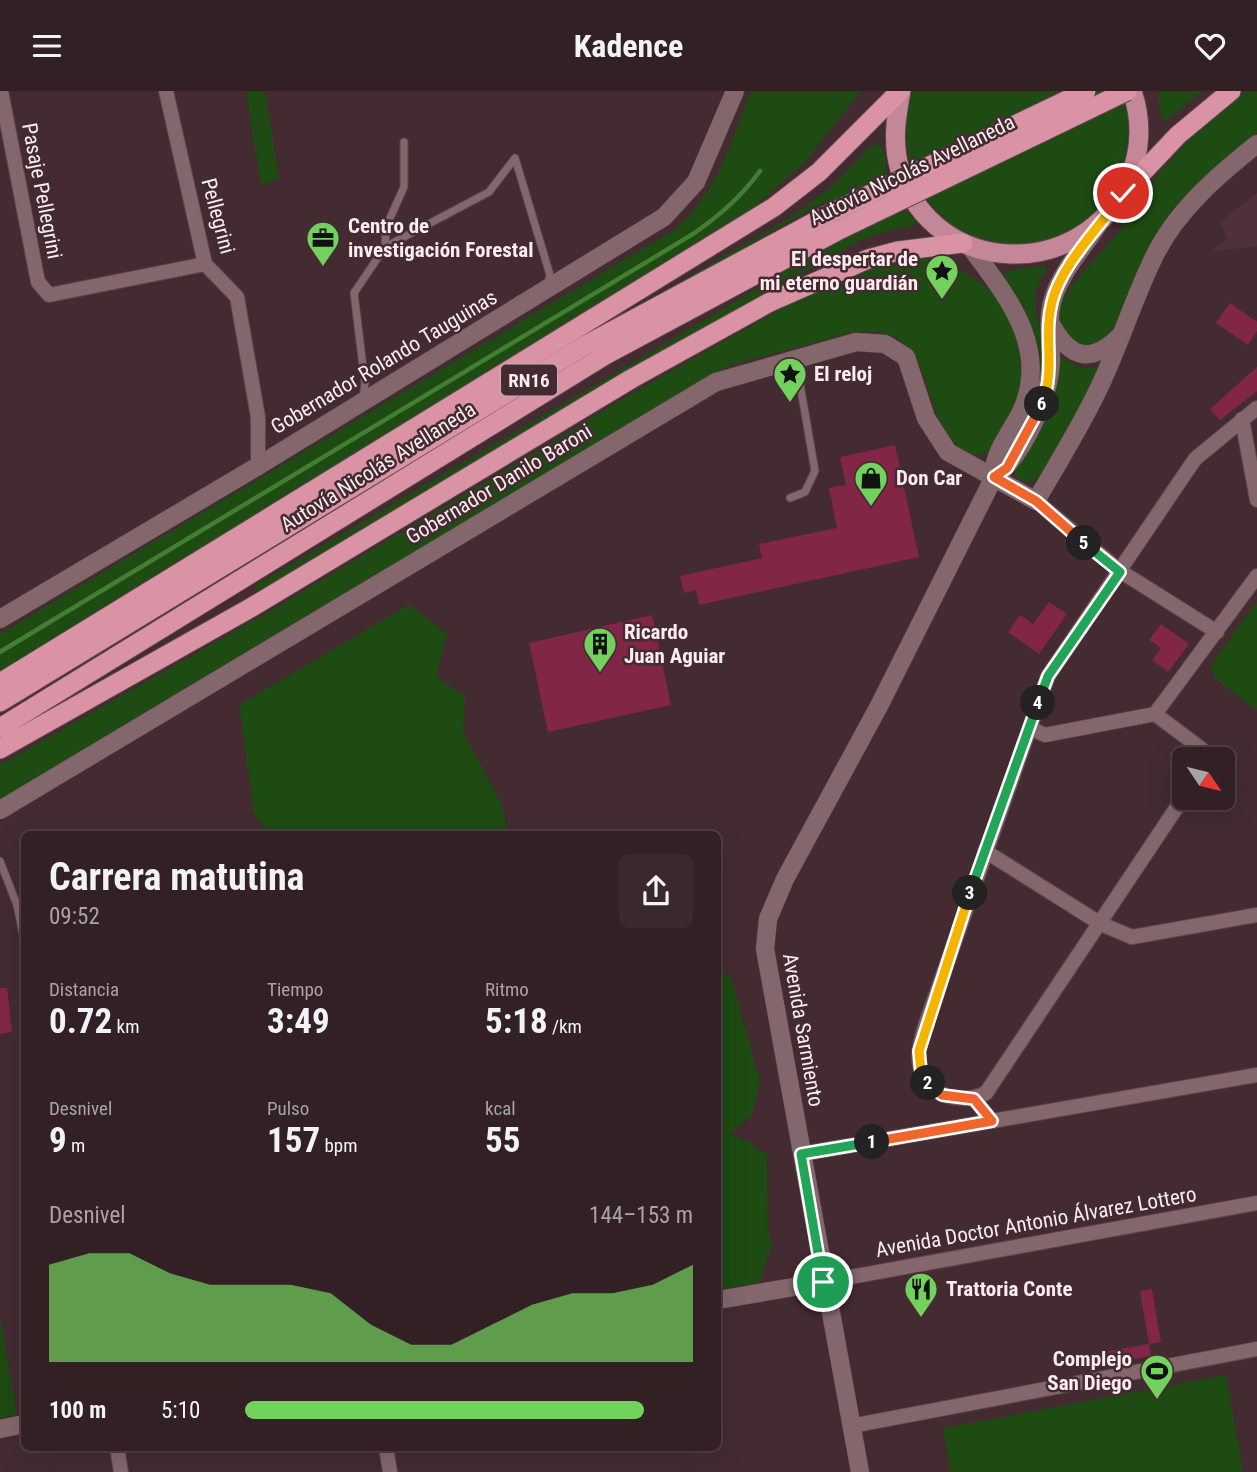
<!DOCTYPE html>
<html lang="es">
<meta charset="utf-8">
<style>
:root{--surface:#322025;--page:#3a282d;--text:#f1f3f6;--muted:#a8a3a7;--line:#4d3e42;--accent:#73d25d}
body{margin:0;font-family:"Roboto Condensed",sans-serif;background:var(--page);color:var(--text);height:100vh;display:flex;flex-direction:column;font-size:26px;white-space:nowrap}
*{box-sizing:border-box;margin:0}
p{font-size:23px;color:var(--muted)}
.icon{flex:none;width:38px;height:38px;fill:none;stroke:currentColor;stroke-width:2;stroke-linecap:round;stroke-linejoin:round}
.map{position:relative;flex:1;overflow:hidden}
.sheet{position:absolute;left:21px;top:740px;width:700px;height:620px;display:flex;flex-direction:column;background:var(--surface);border-radius:10px;box-shadow:0 7px 28px #0002,0 0 0 2px var(--line)}
.sheet>*{flex:none}
.needle{width:46px;rotate:125deg}
.fabs{position:absolute;left:1172px;top:656px;display:grid;gap:14px}
.fabs a{display:grid;place-items:center;width:63px;height:63px;border-radius:10px;background:var(--surface);box-shadow:0 7px 28px #0002,0 0 0 2px var(--line);font-size:35px}
.pin{position:absolute;display:grid;place-items:center;width:60px;height:60px;color:#fff;margin:-30px;border:4px solid #fff;border-radius:50%;box-shadow:0 2px 7px #0007}
.km{position:absolute;width:35px;height:35px;margin:-18px;border-radius:50%;background:#222;color:#fff;font-size:19px;line-height:35px;text-align:center}
.round{display:grid;place-items:center;flex:none;width:74px;height:74px;border-radius:10px;background:var(--page)}
.head{display:flex;align-items:center;justify-content:space-between;height:119px;padding:0 28px}
h1{font-size:38px;font-weight:700;line-height:52px}
.stats{display:grid;grid-template-columns:repeat(3,1fr);gap:10px;height:119px;padding:7px 28px}
.stats div{display:grid;align-content:center}
.stats b{font-size:35px;font-weight:700}
.stats small{font-size:19px;font-weight:400}
.stats p{font-size:19px}
.chart{height:196px;padding:14px 28px}
.chart p{display:flex;justify-content:space-between}
.chart svg{width:100%;height:126px;margin-top:7px;fill:var(--accent);opacity:.7}
ul{padding:0 28px;list-style:none;font-size:23px}
li{display:grid;grid-template-columns:112px 84px 1fr;align-items:center;height:52px}
li i{height:18px;border-radius:9px;background:var(--accent)}
header{display:flex;justify-content:space-between;align-items:center;height:91px;padding:0 28px;background:var(--surface);font-size:32px;font-weight:700}
.map>svg:first-child{display:block}
.built{fill:#503039}
.green{fill:#1d4b12}
.lines{fill:none;stroke-linecap:round;stroke-linejoin:round}
.stream{stroke:#417f32;stroke-width:4.5}
.building{fill:#822647}
.service-casing{stroke:#5c474c;stroke-width:9}
.minor-casing{stroke:#5c474c;stroke-width:16}
.tertiary-casing{stroke:#5c474c;stroke-width:19}
.primary-casing{stroke:#5c474c;stroke-width:21}
.trunk-casing{stroke:#5c474c;stroke-width:21}
.service{stroke:#83676d;stroke-width:7}
.minor{stroke:#83676d;stroke-width:14}
.tertiary{stroke:#83676d;stroke-width:18}
.primary{stroke:#c48797;stroke-width:19}
.trunk{stroke:#da92a5;stroke-width:19}
.trunk-bridge-casing{stroke:#5c474c;stroke-width:21;stroke-linecap:butt}
.trunk-bridge{stroke:#da92a5;stroke-width:19}
.split-1-casing{stroke:#fff;stroke-width:14}
.split-2-casing{stroke:#fff;stroke-width:14}
.split-3-casing{stroke:#fff;stroke-width:14}
.split-4-casing{stroke:#fff;stroke-width:14}
.split-5-casing{stroke:#fff;stroke-width:14}
.split-6-casing{stroke:#fff;stroke-width:14}
.split-7-casing{stroke:#fff;stroke-width:14}
.split-1{stroke:#22a559;stroke-width:9}
.split-2{stroke:#f0652b;stroke-width:9}
.split-3{stroke:#f5b400;stroke-width:9}
.split-4{stroke:#22a559;stroke-width:9}
.split-5{stroke:#22a559;stroke-width:9}
.split-6{stroke:#f0652b;stroke-width:9}
.split-7{stroke:#f5b400;stroke-width:9}
.labels{text-anchor:middle;stroke-width:5;stroke-linejoin:round;paint-order:stroke}
.shield{fill:#432b31;stroke:#c4b1b6;stroke-width:2}
.shield-label{font-size:19px;font-weight:bold;fill:#fcebef}
.street-label{font-size:21px;fill:#fcebef;stroke:#432b31}
.poi-label{font-size:21px;font-weight:bold;fill:#fcebef;stroke:#432b31;text-anchor:start}
</style>
<header><svg class="icon" aria-label="menu" viewBox="0 0 24 24"><path d="M4 6h16M4 12h16M4 18h16"/></svg>Kadence<svg class="icon" aria-label="heart" viewBox="0 0 24 24"><path d="M12 20l-8-8c-3-5 5-10 8-4 3-6 11-1 8 4z"/></svg></header>
<div class="map">
<svg width="1257" height="1381" viewBox="0 0 1257 1381">
<rect width="100%" height="100%" fill="#432b31"/>
<polygon class="built" points="1257,102 1257,155 1211,161 1228,147 1219,132"/>
<g class="green">
<polygon points="246,0 265,0 279,87 261,95"/>
<path d="M751,0H861L806,70L739,130L0,581V543L672,140C717,105 731,51 751,0Z"/>
<path d="M911,0H1123C1144,74 1100,153 1017,153C933,153 890,75 911,0Z"/>
<polygon points="1158,0 1203,0 1166,30 1161,25"/>
<polygon points="1246,0 1257,0 1257,42 1188,106 1119,235 1102,251 1080,257 1063,246 1056,219 1073,193 1126,133 1161,79 1198,39"/>
<path d="M878,53C887,59 885,73 887,83C890,101 904,118 916,130L913,135L890,139L859,150L259,501L254,495L723,218L840,145L824,111L427,339L792,125L831,96L871,55Z"/>
<path d="M922,166C966,179 999,194 1015,240C1021,257 1025,274 1022,293C1017,317 1001,341 989,362L971,365C907,326 948,229 850,242L728,275L0,711V674L277,516L626,306L847,180L866,172Z"/>
<path d="M1044,174L1047,179C1018,213 1052,244 1045,280C1043,291 1037,302 1033,312C1052,250 1028,235 1004,186L1007,180Z"/>
<path d="M1058,265L1081,277L1103,275L1047,378L1035,390L1024,391L1016,385L1014,375C1041,336 1057,315 1058,265Z"/>
<polygon points="1257,510 1257,620 1214,586 1211,574"/>
<polygon points="410,513 447,543 436,586 465,605 463,641 502,714 508,744 268,744 254,722 239,614"/>
<polygon points="718,876 732,889 760,991 752,1024 729,1043 745,1049 767,1064 768,1141 773,1151 759,1192 718,1198 718,932 723,918 718,907"/>
<polygon points="0,1225 17,1324 0,1327"/>
<polygon points="1226,1284 1243,1381 951,1381 943,1337"/>
</g>
<g class="lines">
<path class="stream" d="M0,561L693,143C720,124 741,106 760,80"/>
</g>
<g class="building">
<polygon points="1230,212 1257,231 1257,240 1248,254 1216,232"/>
<polygon points="1257,276 1257,300 1220,329 1210,318"/>
<polygon points="895,354 919,466 699,514 696,499 684,502 680,485 762,467 759,453 837,437 829,397 846,394 840,366"/>
<polygon points="1049,511 1067,523 1039,563 1008,541 1020,524 1033,533"/>
<polygon points="652,524 671,614 548,641 529,552"/>
<polygon points="1161,533 1189,553 1168,581 1152,569 1161,557 1149,549"/>
<polygon points="0,897 7,897 12,941 0,943"/>
<polygon points="1152,1198 1161,1251 1149,1253 1140,1200"/>
<polygon points="1149,1253 1151,1265 1110,1272 1108,1260"/>
</g>
<g class="lines">
<defs>
<g id="service">
<polyline points="385,156 386,136 404,96 404,51"/>
<polyline points="363,307 365,292 354,202 385,156 489,101 515,67 550,184 548,192"/>
<polyline points="790,407 805,401 815,380 796,270"/>
<polyline points="0,770 17,814 24,848"/>
</g>
<g id="minor">
<polyline points="1,0 38,191 49,204 205,173"/>
<polyline points="166,0 205,173 237,206 258,326 258,375"/>
<polyline points="1242,328 1257,409"/>
<polyline points="1036,410 1120,480 1217,541"/>
<polyline points="1155,623 1203,659 1203,668"/>
<polyline points="1030,637 1045,644 1155,623 1257,485"/>
<path d="M1185,704L986,1002C964,1013 928,1007 921,979C916,964 921,950 925,935L1048,585L1195,368L1257,317"/>
<polyline points="985,760 1101,833 1132,846 1257,824"/>
<polyline points="974,1008 992,1030 1257,984"/>
<polyline points="801,1063 992,1030"/>
<polyline points="823,1191 1257,1112"/>
<polyline points="851,1335 1257,1258"/>
<polyline points="117,1356 121,1381"/>
<polyline points="386,1356 390,1381"/>
</g>
<g id="tertiary">
<path d="M969,154C1006,204 1052,258 1020,323C1009,344 992,363 994,386"/>
<path d="M1051,233C1070,268 1091,274 1121,244"/>
<polyline points="0,528 258,375 664,126 696,91 735,0"/>
<path d="M0,719L716,291L856,251L885,253L906,266L926,327L948,361L1036,410C1056,375 1078,340 1096,303C1118,259 1132,211 1154,166C1176,120 1218,84 1257,53"/>
<polyline points="718,1209 823,1191"/>
<polyline points="0,1338 24,1333"/>
<path d="M860,1381L765,858L768,828L785,788L879,615L994,386C1023,365 1051,304 1051,267C1051,248 1047,227 1053,208C1061,181 1083,157 1098,134"/>
</g>
<path id="primary" d="M901,0C896,27 892,52 900,79C934,188 1085,191 1129,88C1141,60 1142,29 1132,0"/>
<g id="trunk">
<polyline points="1123,102 1178,44 1231,0"/>
<polyline points="0,592 774,116 819,81 900,0"/>
<polyline points="0,611 584,255 829,123"/>
<polyline points="0,637 607,263 837,140"/>
<polyline points="0,658 252,516 631,288 770,211 868,168 898,160 963,152"/>
</g>
</defs>
<use href="#service" class="service-casing"/>
<use href="#minor" class="minor-casing"/>
<use href="#tertiary" class="tertiary-casing"/>
<use href="#primary" class="primary-casing"/>
<use href="#trunk" class="trunk-casing"/>
<use href="#service" class="service"/>
<use href="#minor" class="minor"/>
<use href="#tertiary" class="tertiary"/>
<use href="#primary" class="primary"/>
<use href="#trunk" class="trunk"/>
<defs>
<g id="trunk-bridge">
<polyline points="829,123 1086,0"/>
<polyline points="837,140 1127,0"/>
</g>
</defs>
<use href="#trunk-bridge" class="trunk-bridge-casing"/>
<use href="#trunk-bridge" class="trunk-bridge"/>
</g>
<g class="lines">
<defs>
<polyline id="split-1" points="823,1191 801,1063 872,1051"/>
<polyline id="split-2" points="872,1051 992,1030 974,1008 942,1004 928,992"/>
<polyline id="split-3" points="928,992 921,981 919,960 970,802"/>
<polyline id="split-4" points="970,802 1038,612"/>
<polyline id="split-5" points="1038,612 1048,585 1120,481 1084,452"/>
<polyline id="split-6" points="1042,313 1007,377 994,386 1036,410 1084,452"/>
<path id="split-7" d="M1042,313C1056,279 1043,245 1052,211C1061,173 1102,134 1123,102"/>
</defs>
<use href="#split-1" class="split-1-casing"/>
<use href="#split-2" class="split-2-casing"/>
<use href="#split-3" class="split-3-casing"/>
<use href="#split-4" class="split-4-casing"/>
<use href="#split-5" class="split-5-casing"/>
<use href="#split-6" class="split-6-casing"/>
<use href="#split-7" class="split-7-casing"/>
<use href="#split-1" class="split-1"/>
<use href="#split-2" class="split-2"/>
<use href="#split-3" class="split-3"/>
<use href="#split-4" class="split-4"/>
<use href="#split-5" class="split-5"/>
<use href="#split-6" class="split-6"/>
<use href="#split-7" class="split-7"/>
</g>
<defs>
<symbol id="office-pin" viewBox="-11 -11 22 30"><path d="M0 17L-7.5 6A9.5 9.5 0 1 1 7.5 6Z" fill="#73d25d" stroke="#432b31"/><path d="M-6-3h4V-5.5h4V-3h4V5H-6ZM-1-4.5V-3h2v-1.5ZM-6 0V1H6V0Z" fill="#111"/></symbol>
<symbol id="sight-pin" viewBox="-11 -11 22 30"><path d="M0 17L-7.5 6A9.5 9.5 0 1 1 7.5 6Z" fill="#73d25d" stroke="#432b31"/><path d="M0-6L1.8-2.2L6-1.7L2.9 1.2L3.7 5.4L0 3.3L-3.7 5.4L-2.9 1.2L-6-1.7L-1.8-2.2Z" fill="#111"/></symbol>
<symbol id="shop-pin" viewBox="-11 -11 22 30"><path d="M0 17L-7.5 6A9.5 9.5 0 1 1 7.5 6Z" fill="#73d25d" stroke="#432b31"/><path d="M-5-2.5h2.3a2.7 3.5 0 0 1 5.4 0H5L5.5 6h-11ZM-1.5-2.5h3a1.5 2.3 0 0 0-3 0Z" fill="#111"/></symbol>
<symbol id="building-pin" viewBox="-11 -11 22 30"><path d="M0 17L-7.5 6A9.5 9.5 0 1 1 7.5 6Z" fill="#73d25d" stroke="#432b31"/><path d="M-4-6H4V6H1V3H-1V6H-4ZM-2.5-4.3h1.7v1.8h-1.7ZM.8-4.3h1.7v1.8H.8ZM-2.5-1h1.7V.8h-1.7ZM.8-1h1.7V.8H.8Z" fill="#111"/></symbol>
<symbol id="restaurant-pin" viewBox="-11 -11 22 30"><path d="M0 17L-7.5 6A9.5 9.5 0 1 1 7.5 6Z" fill="#73d25d" stroke="#432b31"/><path d="M-5-6h1v4h1v-4h1v4h1v-4h1v5L-1.5 .5V6h-2V.5L-5-1ZM5-6V6H3V1.5H1.5Q1.5-4 5-6Z" fill="#111"/></symbol>
<symbol id="stadium-pin" viewBox="-11 -11 22 30"><path d="M0 17L-7.5 6A9.5 9.5 0 1 1 7.5 6Z" fill="#73d25d" stroke="#432b31"/><path d="M0-5a6.5 5 0 1 0 0 10a6.5 5 0 1 0 0-10ZM-3.5-1.8h7v3.6h-7Z" fill="#111"/></symbol>
</defs>
<g fill-rule="evenodd">
<use href="#office-pin" x="304" y="128" width="38" height="52"/>
<use href="#sight-pin" x="923" y="161" width="38" height="52"/>
<use href="#sight-pin" x="771" y="264" width="38" height="52"/>
<use href="#shop-pin" x="852" y="368" width="38" height="52"/>
<use href="#building-pin" x="581" y="534" width="38" height="52"/>
<use href="#restaurant-pin" x="902" y="1179" width="38" height="52"/>
<use href="#stadium-pin" x="1138" y="1261" width="38" height="52"/>
</g>
<g class="labels">
<rect class="shield" x="501" y="273.5" width="56" height="31" rx="5"/>
<g class="shield-label">
<text x="529" y="296">RN16</text>
</g>
<g class="street-label">
<text transform="translate(912 79) rotate(-26)" y="7">Autovía Nicolás Avellaneda</text>
<text transform="translate(42 100) rotate(79)" y="7">Pasaje Pellegrini</text>
<text transform="translate(218 125) rotate(75)" y="7">Pellegrini</text>
<text transform="translate(384 271) rotate(-31)" y="7">Gobernador Rolando Tauguinas</text>
<text transform="translate(378 376) rotate(-32)" y="7">Autovía Nicolás Avellaneda</text>
<text transform="translate(499 393) rotate(-31)" y="7">Gobernador Danilo Baroni</text>
<text transform="translate(803 939) rotate(80)" y="7">Avenida Sarmiento</text>
<text transform="translate(1036 1131) rotate(-10)" y="7">Avenida Doctor Antonio Álvarez Lottero</text>
</g>
<g class="poi-label">
<text x="348" y="142">Centro de<tspan x="348" dy="24">investigación Forestal</tspan></text>
<text x="918" y="175" text-anchor="end">El despertar de<tspan x="918" dy="24">mi eterno guardián</tspan></text>
<text x="814" y="290">El reloj</text>
<text x="896" y="394">Don Car</text>
<text x="624" y="548">Ricardo<tspan x="624" dy="24">Juan Aguiar</tspan></text>
<text x="946" y="1205">Trattoria Conte</text>
<text x="1132" y="1275" text-anchor="end">Complejo<tspan x="1132" dy="24">San Diego</tspan></text>
</g>
</g>
</svg>
<div class="fabs">
<a><svg class="needle" viewBox="-14 -14 28 28"><path d="M0-13l5 13h-10z" fill="#e53935"/><path d="M0 13l5-13h-10z" fill="#a8a3a7"/></svg></a>
</div>
<div class="pin" style="left:823px;top:1191px;background:#1e9e55"><svg class="icon" aria-label="arrive" viewBox="0 0 24 24"><path d="M6 21V4h12l-3 4 3 4H6"/></svg></div>
<div class="pin" style="left:1123px;top:102px;background:#d93025"><svg class="icon" aria-label="check" viewBox="0 0 24 24"><path d="M5 12l5 5 9-10"/></svg></div>
<b class="km" style="left:872px;top:1051px">1</b>
<b class="km" style="left:928px;top:992px">2</b>
<b class="km" style="left:970px;top:802px">3</b>
<b class="km" style="left:1038px;top:612px">4</b>
<b class="km" style="left:1084px;top:452px">5</b>
<b class="km" style="left:1042px;top:313px">6</b>
<section class="sheet">
<div class="head"><div><h1>Carrera matutina</h1><p>09:52</p></div><a class="round"><svg class="icon" aria-label="share" viewBox="0 0 24 24"><path d="M12 15V3M7 8l5-5 5 5M5 13v7h14v-7"/></svg></a></div>
<div class="stats">
<div><p>Distancia</p><b>0.72<small> km</small></b></div>
<div><p>Tiempo</p><b>3:49</b></div>
<div><p>Ritmo</p><b>5:18<small> /km</small></b></div>
</div>
<div class="stats">
<div><p>Desnivel</p><b>9<small> m</small></b></div>
<div><p>Pulso</p><b>157<small> bpm</small></b></div>
<div><p>kcal</p><b>55</b></div>
</div>
<div class="chart"><p><span>Desnivel</span>144–153 m</p>
<svg viewBox="0 0 160 44" preserveAspectRatio="none"><path d="M0 44V10L10 6L20 6L30 13L40 17L50 17L60 17L70 20L80 31L90 38L100 38L110 31L120 24L130 20L140 20L150 17L160 10V44z"/></svg>
</div>
<ul>
<li><b>100 m</b>5:10<i style="width:89%"></i></li>
</ul>
</section>
</div>
